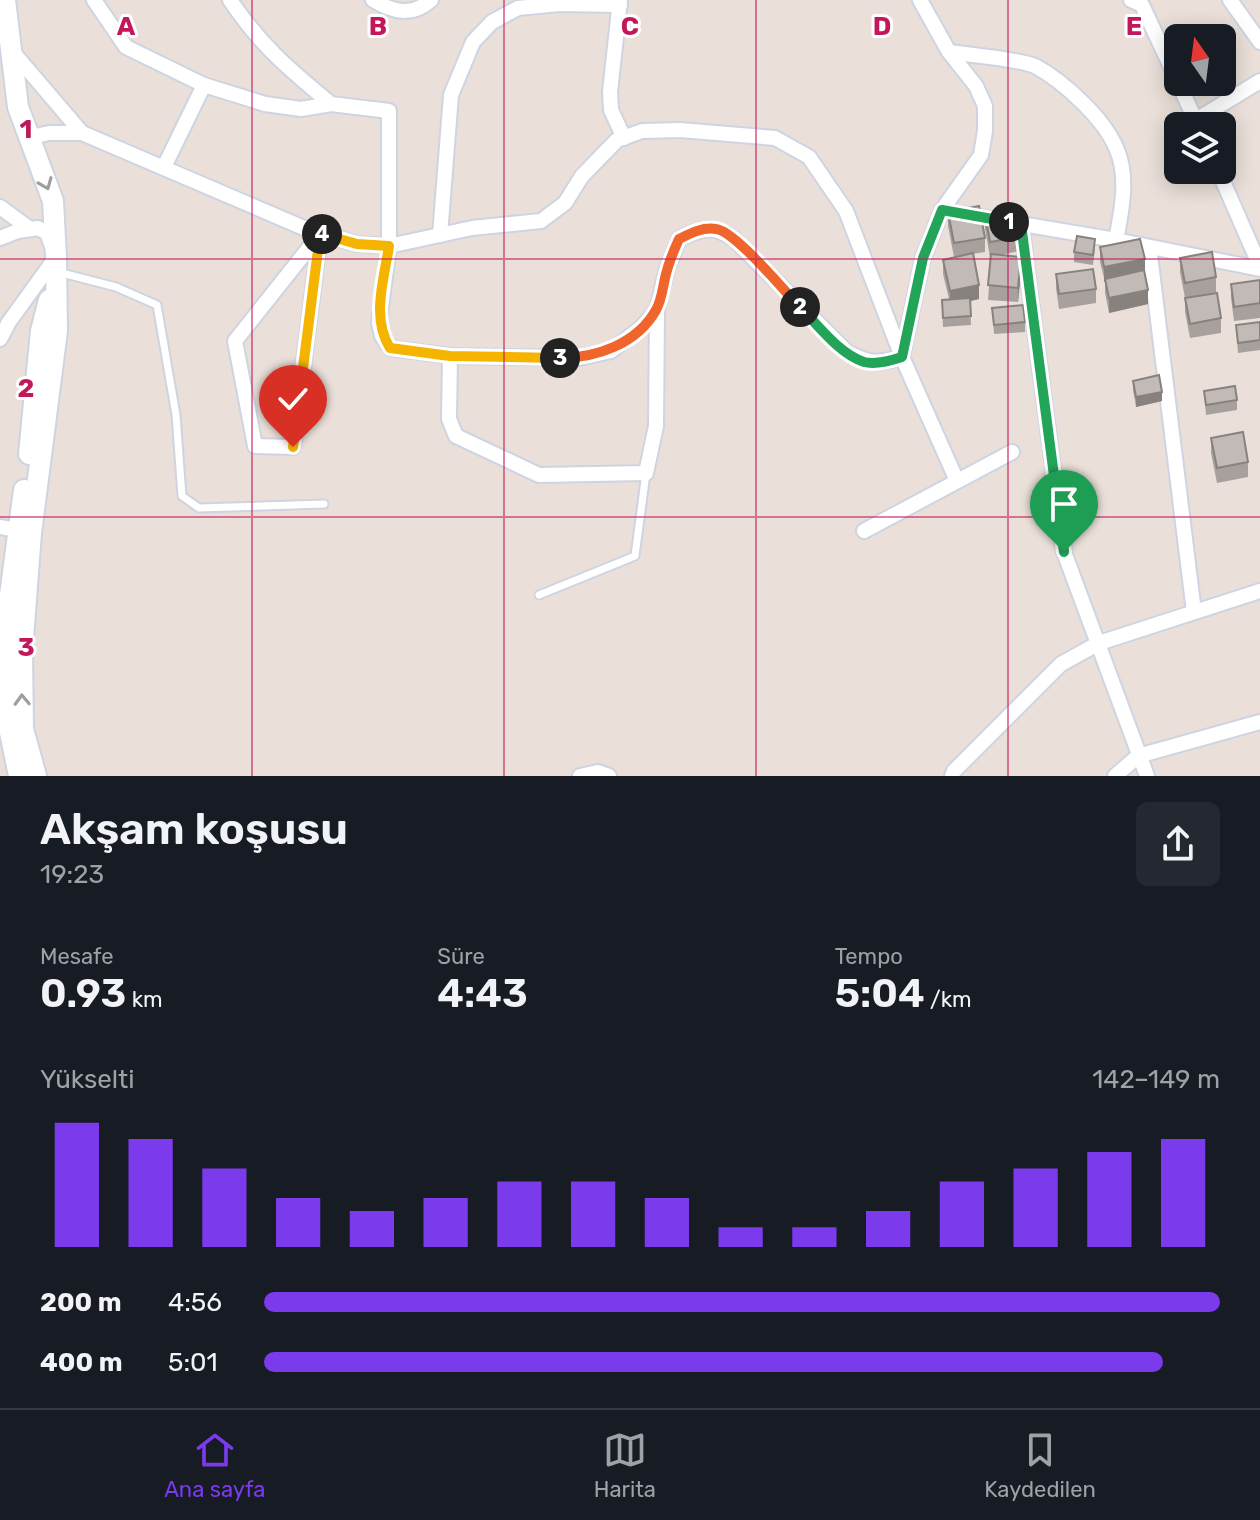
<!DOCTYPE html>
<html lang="tr">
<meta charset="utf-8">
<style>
:root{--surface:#171b24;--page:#242831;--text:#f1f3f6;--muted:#9ea1a6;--line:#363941;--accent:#7c3aed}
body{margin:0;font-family:Rubik,sans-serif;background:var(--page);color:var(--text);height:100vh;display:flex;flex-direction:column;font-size:30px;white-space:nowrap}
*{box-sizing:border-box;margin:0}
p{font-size:26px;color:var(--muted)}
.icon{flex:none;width:44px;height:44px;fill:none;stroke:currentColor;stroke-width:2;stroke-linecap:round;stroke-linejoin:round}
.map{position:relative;height:776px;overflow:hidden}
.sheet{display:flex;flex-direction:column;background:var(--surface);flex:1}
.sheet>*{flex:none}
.needle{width:52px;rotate:346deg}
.controls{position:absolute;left:1164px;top:24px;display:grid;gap:16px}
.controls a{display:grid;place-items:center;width:72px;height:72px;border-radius:12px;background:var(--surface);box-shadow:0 4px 20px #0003;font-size:40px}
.pin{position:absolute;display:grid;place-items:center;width:68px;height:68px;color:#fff;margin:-82px -34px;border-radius:50% 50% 50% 0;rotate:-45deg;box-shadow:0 0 8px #0007}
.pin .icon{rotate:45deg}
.km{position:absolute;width:40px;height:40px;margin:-20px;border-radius:50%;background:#222;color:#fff;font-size:22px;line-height:40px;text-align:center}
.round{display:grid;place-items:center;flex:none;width:84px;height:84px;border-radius:12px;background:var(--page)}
.head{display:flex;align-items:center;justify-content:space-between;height:136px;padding:0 40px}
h1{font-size:44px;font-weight:600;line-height:60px}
.metrics{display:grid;grid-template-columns:repeat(3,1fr);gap:12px;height:136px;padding:8px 40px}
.metrics div{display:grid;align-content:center}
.metrics b{font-size:40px;font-weight:600}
.metrics small{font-size:22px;font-weight:400}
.metrics p{font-size:22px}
.chart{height:224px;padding:16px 40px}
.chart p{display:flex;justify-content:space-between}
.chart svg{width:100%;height:144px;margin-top:8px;stroke:var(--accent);stroke-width:6}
ul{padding:0 40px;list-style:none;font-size:26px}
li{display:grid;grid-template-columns:128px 96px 1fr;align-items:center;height:60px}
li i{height:20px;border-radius:10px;background:var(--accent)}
.menu{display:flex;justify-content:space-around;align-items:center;height:112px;border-top:2px solid var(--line);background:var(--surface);font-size:22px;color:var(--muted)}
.menu a{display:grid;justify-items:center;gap:4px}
.menu .current{color:var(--accent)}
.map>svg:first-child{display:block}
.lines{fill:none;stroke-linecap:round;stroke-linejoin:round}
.service-casing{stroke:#ced4e0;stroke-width:11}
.minor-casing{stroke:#ced4e0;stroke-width:18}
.secondary-casing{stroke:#ced4e0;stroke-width:24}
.service{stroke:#fff;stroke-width:7}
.minor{stroke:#fff;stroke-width:14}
.secondary{stroke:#fff;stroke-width:20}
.wall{fill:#a7a09d}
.shaded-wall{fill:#88827f}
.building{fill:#c2bab6;stroke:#88827f;stroke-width:2}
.oneway{stroke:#9e9e9e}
.split-1-casing{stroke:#fff;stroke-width:16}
.split-2-casing{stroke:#fff;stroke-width:16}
.split-3-casing{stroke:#fff;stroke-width:16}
.split-4-casing{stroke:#fff;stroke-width:16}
.split-5-casing{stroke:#fff;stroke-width:16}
.split-1{stroke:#22a559;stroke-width:10}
.split-2{stroke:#22a559;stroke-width:10}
.split-3{stroke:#f0652b;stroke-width:10}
.split-4{stroke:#f5b400;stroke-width:10}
.split-5{stroke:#f5b400;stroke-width:10}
.grid{fill:none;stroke:#c2185b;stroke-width:2;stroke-opacity:0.55}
.grid-label{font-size:26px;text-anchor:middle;font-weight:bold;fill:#c2185b;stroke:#fff;stroke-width:6;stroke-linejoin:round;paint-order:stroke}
</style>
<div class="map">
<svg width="1260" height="776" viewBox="0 0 1260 776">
<rect width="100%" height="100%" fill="#eae0d9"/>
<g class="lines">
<defs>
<g id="service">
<polyline points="58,272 116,287 157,305 176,415 182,496 199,508 324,504"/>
<polyline points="539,595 635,556 646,473"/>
</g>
<g id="minor">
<path d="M94,0L126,47L204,85L265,104L301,109L331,104L389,111V246L379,323L382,336L390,348L450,356L579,358L611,351L643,326L657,310L667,269L679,239C702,228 712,224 734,239L847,352C869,364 878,364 902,357L923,258L942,210L981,155L985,131V106L976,86L949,52L920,0"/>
<path d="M230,0C261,46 289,69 331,104"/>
<path d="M373,0C393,12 412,17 431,0"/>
<polyline points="620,0 610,92 611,110 624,138"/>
<polyline points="1131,0 1142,5 1178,82"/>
<polyline points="1230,0 1260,42"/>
<polyline points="12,51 82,133"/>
<path d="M949,52C968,55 1019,59 1035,66C1052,75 1070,90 1084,104C1130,150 1128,179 1116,240"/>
<polyline points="1178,82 1198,126"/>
<polyline points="1196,120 1260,81"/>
<polyline points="27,138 49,133 82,133 311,231 357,244 389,246 472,228 541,221 565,203 582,176 617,140 642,131 680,130 775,138 809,157 846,211 902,357 957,481"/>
<polyline points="164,167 204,85"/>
<polyline points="1218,170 1260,266"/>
<polyline points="0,207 30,229"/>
<polyline points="963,214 1116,240 1260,269"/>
<polyline points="1021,224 1064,552 1147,776"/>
<polygon points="320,234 293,447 255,446 235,341"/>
<polyline points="440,235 451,95 473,42 492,22 518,8 559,4 620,5"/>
<polyline points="0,238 18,231 38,228 47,233 56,257 9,322 0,339"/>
<polyline points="1149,247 1194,612"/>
<polyline points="450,356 449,419 456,436 539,475 646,473 656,426 657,310"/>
<polyline points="0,527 27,532"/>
<polyline points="864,531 1012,452"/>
<polyline points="580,776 598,772 609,776"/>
<polyline points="952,776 954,771 1061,664 1099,643 1260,591"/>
<polyline points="1115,776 1138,756 1260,722"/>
</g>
<g id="secondary">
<polyline points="5,0 18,107 53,201 56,257 57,331 31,533 22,652 23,729 36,776"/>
<polyline points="29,454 41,331 49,300"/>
<polyline points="19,776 4,703 10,595 24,490"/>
</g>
</defs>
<use href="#service" class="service-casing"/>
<use href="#minor" class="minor-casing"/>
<use href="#secondary" class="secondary-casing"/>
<use href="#service" class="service"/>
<use href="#minor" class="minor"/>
<use href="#secondary" class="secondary"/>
</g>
<g class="wall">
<polygon points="948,212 985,238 985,252 973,254 979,299 970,301 971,325 943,327 942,300 949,299 943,274 943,260 954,257 948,226"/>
<polygon points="985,214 1019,237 1019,251 1001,255 1021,271 1018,302 988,300 991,257 990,257 985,229"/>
<polygon points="1100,247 1145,273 1148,304 1109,313 1105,293 1105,282 1100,262"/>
<polygon points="1095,249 1093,265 1074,262 1074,252"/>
<polygon points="1180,258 1216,277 1216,292 1185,298 1180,272"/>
<polygon points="1056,274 1096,289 1096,303 1059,309 1056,288"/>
<polygon points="1260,280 1260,318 1234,321 1231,298 1231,284"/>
<polygon points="1185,298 1221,318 1221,333 1190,338 1185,312"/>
<polygon points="992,308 1025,322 1025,332 994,334"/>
<polygon points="1260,322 1260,350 1238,353 1236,325"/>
<polygon points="1133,381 1162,401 1136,407 1133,390"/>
<polygon points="1204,391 1237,400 1237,410 1206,415"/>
<polygon points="1211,438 1248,462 1248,477 1217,483 1211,453"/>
</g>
<g class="shaded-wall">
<polygon points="1021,257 1021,271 1018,302 1018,288"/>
<polygon points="1145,259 1145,273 1104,282 1104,267"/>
<polygon points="979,285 979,299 950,306 950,291"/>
<polygon points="1148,290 1148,304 1109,313 1109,298"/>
<polygon points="1162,392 1162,401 1136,407 1136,397"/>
</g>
<g class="building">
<polygon points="979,206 985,238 954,243 948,212"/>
<polygon points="1013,209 1019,237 990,242 985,214"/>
<polygon points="1077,236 1095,239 1093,255 1074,252"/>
<polygon points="1140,239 1145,259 1104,267 1100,247"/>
<polygon points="1212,252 1216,277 1185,283 1180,258"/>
<polygon points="973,253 979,285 950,291 943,260"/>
<polygon points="991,254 1021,257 1018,288 988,285"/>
<polygon points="1093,269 1096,289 1059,294 1056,274"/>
<polygon points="1144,270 1148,290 1109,298 1105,279"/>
<polygon points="1260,280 1260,303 1234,307 1231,284"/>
<polygon points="1217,293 1221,318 1190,324 1185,298"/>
<polygon points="970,298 971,316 943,318 942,300"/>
<polygon points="1023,305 1025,322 994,325 992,308"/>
<polygon points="1260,322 1260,340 1238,343 1236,325"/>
<polygon points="1159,375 1162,392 1136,397 1133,381"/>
<polygon points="1235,386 1237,400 1206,405 1204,391"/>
<polygon points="1243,432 1248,462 1217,468 1211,438"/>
</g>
<defs><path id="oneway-chevron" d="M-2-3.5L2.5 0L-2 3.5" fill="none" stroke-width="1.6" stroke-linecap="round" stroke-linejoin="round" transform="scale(2)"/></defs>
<g class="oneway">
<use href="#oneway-chevron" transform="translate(46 184) rotate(68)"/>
<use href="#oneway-chevron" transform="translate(22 700) rotate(-92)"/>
</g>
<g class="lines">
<defs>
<polyline id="split-1" points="1009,222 1021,224 1064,552"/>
<path id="split-2" d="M800,307C818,325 839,354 864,362C876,365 890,361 902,357L923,258L942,210L1009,222"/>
<path id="split-3" d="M560,358C596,358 637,344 656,310C662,300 663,285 666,274C669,262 674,250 679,239C691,233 702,227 716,229C735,231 784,291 800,307"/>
<path id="split-4" d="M322,234L357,244L389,246C384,280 371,318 390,348L450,356L560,358"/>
<polyline id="split-5" points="293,447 320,234 322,234"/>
</defs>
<use href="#split-1" class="split-1-casing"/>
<use href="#split-2" class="split-2-casing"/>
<use href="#split-3" class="split-3-casing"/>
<use href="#split-4" class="split-4-casing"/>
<use href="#split-5" class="split-5-casing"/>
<use href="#split-1" class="split-1"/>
<use href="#split-2" class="split-2"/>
<use href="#split-3" class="split-3"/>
<use href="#split-4" class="split-4"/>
<use href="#split-5" class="split-5"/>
</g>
<path class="grid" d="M252,0V776M504,0V776M756,0V776M1008,0V776M0,259H1260M0,517H1260"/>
<g class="grid-label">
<text x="126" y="35">A</text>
<text x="378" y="35">B</text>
<text x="630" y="35">C</text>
<text x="882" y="35">D</text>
<text x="1134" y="35">E</text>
<text x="26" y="138">1</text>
<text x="26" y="397">2</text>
<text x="26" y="656">3</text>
</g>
</svg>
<div class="controls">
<a><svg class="needle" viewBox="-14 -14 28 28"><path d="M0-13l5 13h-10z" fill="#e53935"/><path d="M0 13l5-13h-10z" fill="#9ea1a6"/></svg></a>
<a><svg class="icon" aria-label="layers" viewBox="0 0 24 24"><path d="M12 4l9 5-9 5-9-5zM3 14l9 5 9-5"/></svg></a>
</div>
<div class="pin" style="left:1064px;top:552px;background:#1e9e55"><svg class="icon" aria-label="arrive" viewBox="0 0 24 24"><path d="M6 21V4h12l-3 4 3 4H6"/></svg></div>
<div class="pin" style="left:293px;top:447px;background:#d93025"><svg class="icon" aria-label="check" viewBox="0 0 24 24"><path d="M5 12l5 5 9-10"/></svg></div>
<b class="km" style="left:1009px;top:222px">1</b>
<b class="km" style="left:800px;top:307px">2</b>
<b class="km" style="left:560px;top:358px">3</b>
<b class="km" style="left:322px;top:234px">4</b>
</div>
<section class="sheet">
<div class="head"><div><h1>Akşam koşusu</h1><p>19:23</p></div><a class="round"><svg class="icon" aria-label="share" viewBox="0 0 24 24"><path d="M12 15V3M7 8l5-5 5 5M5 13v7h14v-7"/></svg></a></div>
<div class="metrics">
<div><p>Mesafe</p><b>0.93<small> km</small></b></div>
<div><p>Süre</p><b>4:43</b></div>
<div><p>Tempo</p><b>5:04<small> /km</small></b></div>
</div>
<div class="chart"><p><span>Yükselti</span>142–149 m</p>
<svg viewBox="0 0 160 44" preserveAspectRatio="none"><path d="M5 44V6M15 44V11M25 44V20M35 44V29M45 44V33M55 44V29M65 44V24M75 44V24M85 44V29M95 44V38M105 44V38M115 44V33M125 44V24M135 44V20M145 44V15M155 44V11"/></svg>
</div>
<ul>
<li><b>200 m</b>4:56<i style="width:100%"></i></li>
<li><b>400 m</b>5:01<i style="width:94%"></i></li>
</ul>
</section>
<nav class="menu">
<a class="current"><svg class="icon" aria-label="home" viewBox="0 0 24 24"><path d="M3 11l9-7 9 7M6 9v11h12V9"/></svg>Ana sayfa</a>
<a><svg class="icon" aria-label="map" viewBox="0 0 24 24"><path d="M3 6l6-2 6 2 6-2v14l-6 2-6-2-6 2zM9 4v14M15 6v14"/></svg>Harita</a>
<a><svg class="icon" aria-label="saved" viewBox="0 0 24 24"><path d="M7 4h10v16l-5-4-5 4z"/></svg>Kaydedilen</a>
</nav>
